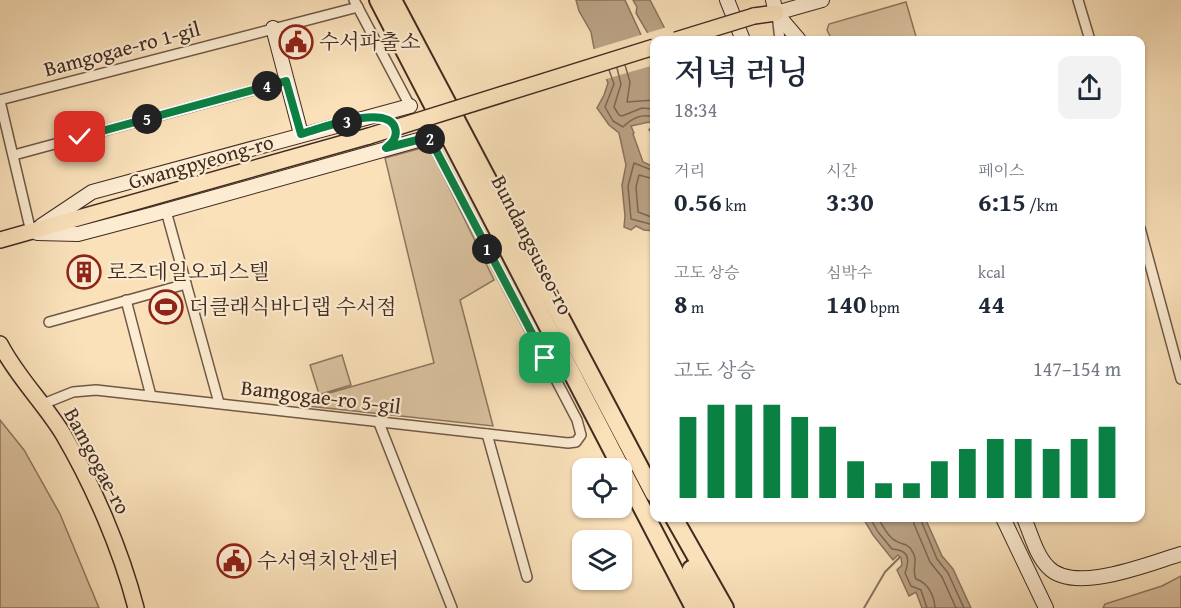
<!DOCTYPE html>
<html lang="ko">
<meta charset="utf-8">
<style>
:root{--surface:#fff;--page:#f2f2f3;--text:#1f2937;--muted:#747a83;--accent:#0b8043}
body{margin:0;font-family:"Gentium Book Plus","Noto Serif KR",serif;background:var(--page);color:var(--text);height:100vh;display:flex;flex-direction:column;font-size:22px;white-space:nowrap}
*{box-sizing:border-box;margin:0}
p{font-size:20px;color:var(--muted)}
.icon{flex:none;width:33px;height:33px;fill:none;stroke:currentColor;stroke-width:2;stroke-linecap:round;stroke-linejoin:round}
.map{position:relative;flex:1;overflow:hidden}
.drawer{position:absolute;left:650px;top:36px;width:495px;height:486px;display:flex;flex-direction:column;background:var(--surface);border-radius:12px;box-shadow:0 2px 4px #0004}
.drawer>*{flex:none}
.tools{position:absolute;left:572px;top:458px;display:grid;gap:12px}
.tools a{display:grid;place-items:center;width:60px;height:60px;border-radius:12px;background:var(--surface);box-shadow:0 2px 4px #0004;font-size:30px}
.pin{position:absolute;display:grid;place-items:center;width:51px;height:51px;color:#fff;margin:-26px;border-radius:12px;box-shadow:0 3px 9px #0006}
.km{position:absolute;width:30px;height:30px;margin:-15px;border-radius:50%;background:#222;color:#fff;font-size:16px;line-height:30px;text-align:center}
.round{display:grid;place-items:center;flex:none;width:63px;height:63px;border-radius:12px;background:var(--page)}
.summary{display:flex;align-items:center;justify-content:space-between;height:102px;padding:0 24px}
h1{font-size:33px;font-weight:600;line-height:45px}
.figures{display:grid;grid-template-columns:repeat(3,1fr);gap:9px;height:102px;padding:6px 24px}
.figures div{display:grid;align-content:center}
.figures b{font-size:26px;font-weight:600}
.figures small{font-size:16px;font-weight:400}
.figures p{font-size:16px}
.chart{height:168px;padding:12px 24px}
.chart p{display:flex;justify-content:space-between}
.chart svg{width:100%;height:108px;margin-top:6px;stroke:var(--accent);stroke-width:6}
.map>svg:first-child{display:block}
.green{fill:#dbc2a0;stroke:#8e7660;stroke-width:1.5}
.water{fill:#bba386;stroke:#8a735e;stroke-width:1.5}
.pier{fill:#fae1ba}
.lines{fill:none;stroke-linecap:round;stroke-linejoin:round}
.shore{stroke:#7e6754;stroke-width:1.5}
.stream{stroke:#8a735e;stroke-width:2}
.street-casing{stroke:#6f5847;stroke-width:12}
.secondary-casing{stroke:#412b21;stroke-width:16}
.primary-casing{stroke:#412b21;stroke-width:18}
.highway-casing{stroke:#412b21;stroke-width:20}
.street{stroke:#fcecd2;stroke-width:9}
.secondary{stroke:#fcecd2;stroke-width:14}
.primary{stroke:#fae1ba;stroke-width:15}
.highway{stroke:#fae1ba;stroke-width:16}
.primary-bridge-casing{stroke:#412b21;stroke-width:18;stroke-linecap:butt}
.primary-bridge{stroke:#fae1ba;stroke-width:15}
.route-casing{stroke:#fff;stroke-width:12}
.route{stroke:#0b8043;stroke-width:8}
.labels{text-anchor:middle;stroke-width:4.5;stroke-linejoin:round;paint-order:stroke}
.poi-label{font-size:21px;fill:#412b21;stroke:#fcecd2;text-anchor:start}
.street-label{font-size:21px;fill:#412b21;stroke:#fcecd2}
</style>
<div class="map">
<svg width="1181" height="608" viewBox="0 0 1181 608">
<rect width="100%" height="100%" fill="#fae1ba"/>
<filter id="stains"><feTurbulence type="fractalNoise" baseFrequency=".00333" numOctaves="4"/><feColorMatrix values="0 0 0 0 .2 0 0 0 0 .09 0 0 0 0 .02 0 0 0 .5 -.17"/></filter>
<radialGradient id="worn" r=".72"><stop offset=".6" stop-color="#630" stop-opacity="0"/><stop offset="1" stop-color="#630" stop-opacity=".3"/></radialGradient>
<g class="green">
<polygon points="906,2 917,40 832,40 827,30 829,24"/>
<polygon points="429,146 494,280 460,300 493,426 308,406 309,394 319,394 310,365 342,355 351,385 321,394 326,394 434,363 385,158"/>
<polygon points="0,420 24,450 60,514 99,608 0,608"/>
<polygon points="1181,576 1181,608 1103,608 1105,604 1162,586"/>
</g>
<g class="water">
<polygon points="576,0 625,0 642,37 649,35 636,13 637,7 633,0 650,0 664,27 668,40 654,40 654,134 649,130 653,125 649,122 631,126 634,133 633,134 643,162 654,167 654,231 644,230 636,226 631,230 624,227 625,216 622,185 626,165 619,133 609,125 597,108 604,95 608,83 594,48 591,32 579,11"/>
<polygon points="863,518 925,518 942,556 953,569 971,608 922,608 916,592 909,596 897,570 902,565 901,558 898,555 893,560 873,535"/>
</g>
<polygon class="pier" points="667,27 671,40 654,40 654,65 603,80 591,50"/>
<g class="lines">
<g class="shore">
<polyline points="625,65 630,82 627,102 654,100"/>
<polyline points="617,68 621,84 614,107 619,115 622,116 642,108 654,109"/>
<path d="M609,70L614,84L605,107L613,121L623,127C631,119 643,112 654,118"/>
<polyline points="654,171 634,163 628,186 631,219 654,225"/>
<polyline points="654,179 639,175 636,187 638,212 654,218"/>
<path d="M870,518L878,532L892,549C909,550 910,559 905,573L911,586L921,590L927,608"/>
<path d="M878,518C882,524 888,538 896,541C902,545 908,543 912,551C919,560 911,570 916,579C928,583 934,595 935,608"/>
<polyline points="913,518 914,524 930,562 942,577 956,608"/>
<polyline points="920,518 937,559 948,573 964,608"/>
</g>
<polyline class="stream" points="864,608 885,572 900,557"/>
<defs>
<g id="street">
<polyline points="354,0 410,106"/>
<polyline points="1078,0 1090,40"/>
<polyline points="777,14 780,40"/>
<polyline points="0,100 358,7"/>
<polyline points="0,101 31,232"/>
<polyline points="14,155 287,81"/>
<polyline points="166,211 219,403"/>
<polyline points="1140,228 1181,379"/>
<polyline points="126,300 151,396"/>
<polyline points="49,322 186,284"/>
<polyline points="43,404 73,392 96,390 568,443 576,442 581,435 577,420 429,137"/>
<polyline points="379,423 452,608"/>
<polyline points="487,434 527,577"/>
</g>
<g id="secondary">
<polyline points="727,0 743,40"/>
<polyline points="773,0 776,13 799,40"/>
<polyline points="776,13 822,0"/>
<polyline points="273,28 301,134"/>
<polyline points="41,226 92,192 410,106"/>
<polyline points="37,233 78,234 154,214 429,137"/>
<polyline points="1003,518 1046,608"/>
<path d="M1024,518C1031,534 1036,555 1048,567C1074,595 1150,563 1181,554"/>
</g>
<g id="primary">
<polyline points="754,16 776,13"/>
<polyline points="0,240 369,136"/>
<path d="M0,344C17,377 44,403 63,434C94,487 121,550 136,608"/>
</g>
<g id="highway">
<polyline points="378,0 694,608"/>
<polyline points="393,0 654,494"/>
<polyline points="674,518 725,608"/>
<polyline points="691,569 711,608"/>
</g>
</defs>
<use href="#street" class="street-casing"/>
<use href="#secondary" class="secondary-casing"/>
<use href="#primary" class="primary-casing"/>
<use href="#highway" class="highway-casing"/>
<use href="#street" class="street"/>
<use href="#secondary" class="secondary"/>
<use href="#primary" class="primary"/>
<use href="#highway" class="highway"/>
<defs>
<g id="primary-bridge">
<polyline points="676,40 754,16"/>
<polyline points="369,136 654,47"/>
</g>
</defs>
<use href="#primary-bridge" class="primary-bridge-casing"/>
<use href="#primary-bridge" class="primary-bridge"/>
</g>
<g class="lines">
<defs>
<path id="route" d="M80,137L286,81L301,134C319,129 387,103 395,128C398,137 392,143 386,148L429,137L545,358"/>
</defs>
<use href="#route" class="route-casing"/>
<use href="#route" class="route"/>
</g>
<defs>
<symbol id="civic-ring" viewBox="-11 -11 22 22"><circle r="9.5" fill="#fcecd2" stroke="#8f2418" stroke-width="1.5"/><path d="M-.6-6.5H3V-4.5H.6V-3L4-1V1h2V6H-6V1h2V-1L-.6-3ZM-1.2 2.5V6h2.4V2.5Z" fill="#8f2418"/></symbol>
<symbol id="building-ring" viewBox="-11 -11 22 22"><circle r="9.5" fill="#fcecd2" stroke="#8f2418" stroke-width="1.5"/><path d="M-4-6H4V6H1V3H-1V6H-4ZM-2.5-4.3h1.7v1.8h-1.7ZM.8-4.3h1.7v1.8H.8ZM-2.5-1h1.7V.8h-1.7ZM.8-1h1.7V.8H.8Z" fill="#8f2418"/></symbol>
<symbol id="stadium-ring" viewBox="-11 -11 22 22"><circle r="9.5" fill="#fcecd2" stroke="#8f2418" stroke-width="1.5"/><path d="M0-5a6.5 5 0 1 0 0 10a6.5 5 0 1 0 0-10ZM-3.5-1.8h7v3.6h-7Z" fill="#8f2418"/></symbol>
</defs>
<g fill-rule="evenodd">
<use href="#civic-ring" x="277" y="23" width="38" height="38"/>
<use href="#building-ring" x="65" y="253" width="38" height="38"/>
<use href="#stadium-ring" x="147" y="288" width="38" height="38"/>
<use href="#civic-ring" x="215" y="542" width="38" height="38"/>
</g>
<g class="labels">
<g class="poi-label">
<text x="319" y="49">수서파출소</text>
<text x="107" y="279">로즈데일오피스텔</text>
<text x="189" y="314">더클래식바디랩 수서점</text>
<text x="257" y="568">수서역치안센터</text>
</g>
<g class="street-label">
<text transform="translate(122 49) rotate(-15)" y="7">Bamgogae-ro 1-gil</text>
<text transform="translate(201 162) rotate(-16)" y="7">Gwangpyeong-ro</text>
<text transform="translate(532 245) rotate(63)" y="7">Bundangsuseo-ro</text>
<text transform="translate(321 397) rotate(7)" y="7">Bamgogae-ro 5-gil</text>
<text transform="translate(97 461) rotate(62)" y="7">Bamgogae-ro</text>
</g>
</g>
<rect width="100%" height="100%" filter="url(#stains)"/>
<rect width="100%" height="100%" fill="url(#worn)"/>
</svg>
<div class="tools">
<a><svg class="icon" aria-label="locate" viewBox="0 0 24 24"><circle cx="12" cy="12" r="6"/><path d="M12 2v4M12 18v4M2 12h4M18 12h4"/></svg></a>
<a><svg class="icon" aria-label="layers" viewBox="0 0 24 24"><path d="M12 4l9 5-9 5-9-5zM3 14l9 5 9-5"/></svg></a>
</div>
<div class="pin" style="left:545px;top:358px;background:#1e9e55"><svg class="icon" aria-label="arrive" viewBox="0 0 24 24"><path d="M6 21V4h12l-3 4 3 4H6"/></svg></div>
<div class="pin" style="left:80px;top:137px;background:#d93025"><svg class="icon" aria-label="check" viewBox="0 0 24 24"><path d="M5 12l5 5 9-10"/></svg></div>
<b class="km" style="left:487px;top:249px">1</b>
<b class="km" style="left:430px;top:139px">2</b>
<b class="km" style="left:347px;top:122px">3</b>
<b class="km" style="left:267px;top:86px">4</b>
<b class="km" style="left:147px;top:119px">5</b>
<section class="drawer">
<div class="summary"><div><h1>저녁 러닝</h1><p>18:34</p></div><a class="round"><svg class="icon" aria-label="share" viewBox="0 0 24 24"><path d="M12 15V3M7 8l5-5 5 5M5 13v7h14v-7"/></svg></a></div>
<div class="figures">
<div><p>거리</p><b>0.56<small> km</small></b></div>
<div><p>시간</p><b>3:30</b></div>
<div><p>페이스</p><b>6:15<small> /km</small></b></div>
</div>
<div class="figures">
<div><p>고도 상승</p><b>8<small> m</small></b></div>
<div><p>심박수</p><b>140<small> bpm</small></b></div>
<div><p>kcal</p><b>44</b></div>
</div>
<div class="chart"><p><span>고도 상승</span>147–154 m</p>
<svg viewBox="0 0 160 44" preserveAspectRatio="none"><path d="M5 44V11M15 44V6M25 44V6M35 44V6M45 44V11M55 44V15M65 44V29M75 44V38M85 44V38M95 44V29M105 44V24M115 44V20M125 44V20M135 44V24M145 44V20M155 44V15"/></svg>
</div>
</section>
</div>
